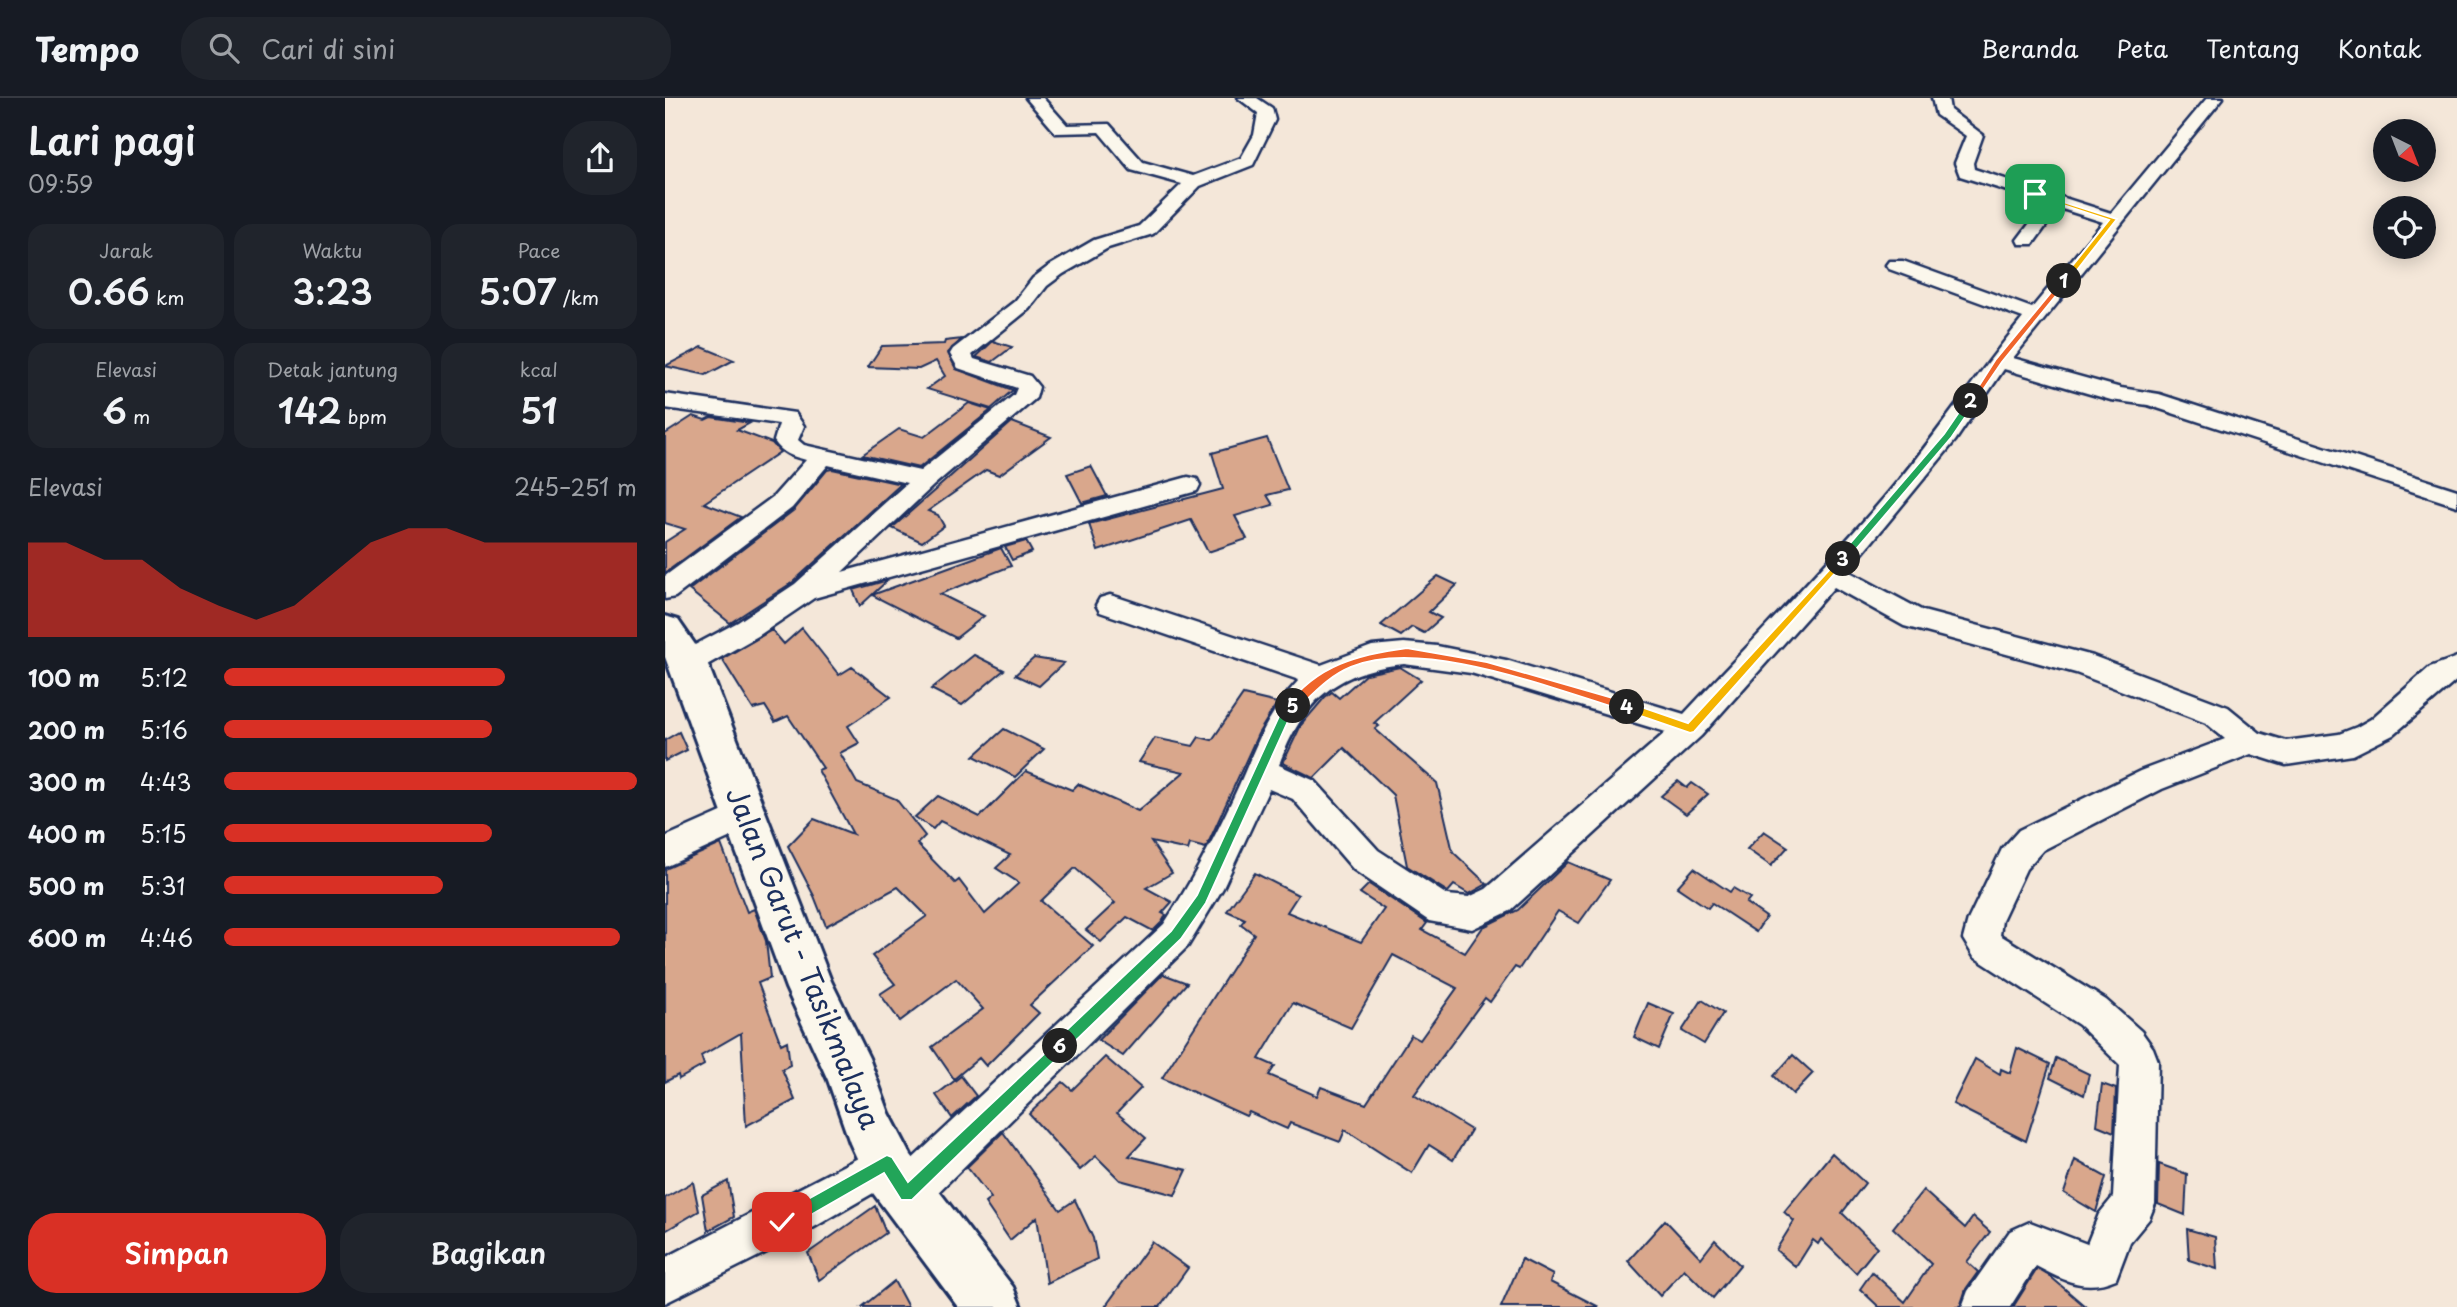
<!DOCTYPE html>
<html lang="id">
<meta charset="utf-8">
<style>
:root{--surface:#171b24;--page:#20242c;--text:#f1f3f6;--muted:#9ea1a6;--line:#363941;--accent:#d93025}
body{margin:0;font-family:"Playpen Sans",sans-serif;background:var(--page);color:var(--text);height:100vh;display:flex;flex-direction:column;font-size:26px;white-space:nowrap}
*{box-sizing:border-box;margin:0}
p{font-size:23px;color:var(--muted)}
.icon{flex:none;width:38px;height:38px;fill:none;stroke:currentColor;stroke-width:2;stroke-linecap:round;stroke-linejoin:round}
.map{position:relative;flex:1;overflow:hidden}
.side{display:flex;flex-direction:column;background:var(--surface);width:665px}
.side>*{flex:none}
.needle{width:46px;rotate:138deg}
.fabs{position:absolute;left:1708px;top:21px;display:grid;gap:14px}
.fabs a{display:grid;place-items:center;width:63px;height:63px;border-radius:50%;background:var(--surface);box-shadow:0 4px 18px #0003;font-size:35px}
.pin{position:absolute;display:grid;place-items:center;width:60px;height:60px;color:#fff;margin:-30px;border-radius:14px;box-shadow:0 4px 10px #0006}
.km{position:absolute;width:35px;height:35px;margin:-18px;border-radius:50%;background:#222;color:#fff;font-size:19px;line-height:35px;text-align:center}
.round{display:grid;place-items:center;flex:none;width:74px;height:74px;border-radius:28px;background:var(--page)}
.overview{display:flex;align-items:center;justify-content:space-between;height:119px;padding:0 28px}
h1{font-size:38px;font-weight:600;line-height:52px}
.stats{display:grid;grid-template-columns:repeat(3,1fr);gap:10px;height:119px;padding:7px 28px}
.stats div{display:grid;align-content:center;border-radius:18px;background:var(--page);text-align:center}
.stats b{font-size:35px;font-weight:600}
.stats small{font-size:19px;font-weight:400}
.stats p{font-size:19px}
.chart{height:196px;padding:14px 28px}
.chart p{display:flex;justify-content:space-between}
.chart svg{width:100%;height:126px;margin-top:7px;fill:var(--accent);opacity:.7}
.action{display:flex;gap:14px;margin-top:auto;padding:14px 28px}
.action a{flex:1;height:80px;border-radius:28px;background:var(--accent);color:#fff;font-size:28px;font-weight:600;line-height:80px;text-align:center}
.action a+a{background:var(--page);color:var(--text)}
ul{padding:0 28px;list-style:none;font-size:23px}
li{display:grid;grid-template-columns:112px 84px 1fr;align-items:center;height:52px}
li i{height:18px;border-radius:9px;background:var(--accent)}
header{display:flex;align-items:center;gap:42px;box-sizing:border-box;height:98px;padding:0 35px;background:var(--surface);border-bottom:2px solid var(--line)}
header strong{font-size:33px}
nav{display:flex;gap:38px;margin-inline-start:auto;font-size:24px}
.search{width:490px;height:63px;background:var(--page);display:flex;align-items:center;gap:18px;box-sizing:border-box;padding:0 24px;border-radius:28px;color:var(--muted);font-size:26px}
main{display:flex;flex:1;min-height:0}
.map>svg:first-child{display:block}
.building{fill:#d9a78c;stroke:#1b2f5e;stroke-width:2;fill-rule:evenodd}
.lines{fill:none;stroke-linecap:round;stroke-linejoin:round}
.street-casing{stroke:#1b2f5e;stroke-width:5}
.primary-casing{stroke:#1b2f5e;stroke-width:6}
.street{fill:#fbf7ec;fill-rule:evenodd}
.primary{fill:#fbf7ec;fill-rule:evenodd}
.split-1{fill:#f5b400;stroke:#fff;stroke-width:2}
.split-2{fill:#f0652b;stroke:#fff;stroke-width:2}
.split-3{fill:#22a559;stroke:#fff;stroke-width:2}
.split-4{fill:#f5b400;stroke:#fff;stroke-width:2}
.split-5{fill:#f0652b;stroke:#fff;stroke-width:2}
.split-6{fill:#22a559;stroke:#fff;stroke-width:2}
.split-7{fill:#22a559;stroke:#fff;stroke-width:2}
.labels{text-anchor:middle;stroke-width:5;stroke-linejoin:round;paint-order:stroke}
.near-street-label{font-size:28px;fill:#1b2f5e;stroke:#fbf7ec}
</style>
<header>
<strong>Tempo</strong>
<div class="search"><svg class="icon" aria-label="search" viewBox="0 0 24 24"><circle cx="10" cy="10" r="6"/><path d="M15 15l6 6"/></svg>Cari di sini</div>
<nav><a>Beranda</a><a>Peta</a><a>Tentang</a><a>Kontak</a></nav>
</header>
<main>
<section class="side">
<div class="overview"><div><h1>Lari pagi</h1><p>09:59</p></div><a class="round"><svg class="icon" aria-label="share" viewBox="0 0 24 24"><path d="M12 15V3M7 8l5-5 5 5M5 13v7h14v-7"/></svg></a></div>
<div class="stats">
<div><p>Jarak</p><b>0.66<small> km</small></b></div>
<div><p>Waktu</p><b>3:23</b></div>
<div><p>Pace</p><b>5:07<small> /km</small></b></div>
</div>
<div class="stats">
<div><p>Elevasi</p><b>6<small> m</small></b></div>
<div><p>Detak jantung</p><b>142<small> bpm</small></b></div>
<div><p>kcal</p><b>51</b></div>
</div>
<div class="chart"><p><span>Elevasi</span>245–251 m</p>
<svg viewBox="0 0 160 44" preserveAspectRatio="none"><path d="M0 44V11L10 11L20 17L30 17L40 27L50 33L60 38L70 33L80 22L90 11L100 6L110 6L120 11L130 11L140 11L150 11L160 11V44z"/></svg>
</div>
<ul>
<li><b>100 m</b>5:12<i style="width:68%"></i></li>
<li><b>200 m</b>5:16<i style="width:65%"></i></li>
<li><b>300 m</b>4:43<i style="width:100%"></i></li>
<li><b>400 m</b>5:15<i style="width:65%"></i></li>
<li><b>500 m</b>5:31<i style="width:53%"></i></li>
<li><b>600 m</b>4:46<i style="width:96%"></i></li>
</ul>
<div class="action"><a>Simpan</a><a>Bagikan</a></div>
</section>
<div class="map">
<svg width="1792" height="1209" viewBox="0 0 1792 1209">
<rect width="100%" height="100%" fill="#f4e7d9"/>
<filter id="ink" filterUnits="userSpaceOnUse"><feTurbulence type="fractalNoise" baseFrequency=".0143" numOctaves="2"/><feDisplacementMap in="SourceGraphic" scale="14" xChannelSelector="R" yChannelSelector="G"/><feConvolveMatrix kernelMatrix="1 2 1 2 8 2 1 2 1" color-interpolation-filters="sRGB"/></filter>
<g filter="url(#ink)">
<g class="building">
<polygon points="297,241 283,255 291,271 348,292 326,311 262,291 280,278 271,263 254,271 203,269 217,248 279,246 280,243"/>
<polygon points="328,243 347,249 327,264 311,259"/>
<polygon points="37,249 69,262 41,277 0,268"/>
<polygon points="304,305 326,312 254,370 197,357 234,331 259,339"/>
<polygon points="28,318 40,322 46,319 85,325 72,332 107,345 115,354 39,405 76,419 0,475 0,444 20,431 0,425 0,336"/>
<polygon points="347,324 386,339 334,377 321,372 263,413 273,417 279,428 257,444 227,430"/>
<polygon points="602,340 623,392 602,397 608,407 570,418 582,441 543,454 526,422 433,453 424,426 558,391 547,355"/>
<polygon points="426,368 442,398 417,405 402,376"/>
<polygon points="167,371 236,386 128,484 65,525 24,492 129,412 162,372"/>
<polygon points="361,443 367,454 347,462 340,449"/>
<polygon points="336,450 346,468 275,496 319,518 291,540 207,497"/>
<polygon points="773,478 792,487 764,514 776,520 759,535 747,529 736,538 716,527"/>
<polygon points="223,482 195,508 188,492"/>
<polygon points="137,530 174,577 187,569 226,599 183,628 194,645 175,655 192,685 231,701 260,738 252,746 290,785 294,782 320,816 354,785 331,770 345,757 275,723 268,731 250,719 273,698 315,719 361,673 407,692 413,686 473,713 519,674 474,664 490,640 528,648 534,639 547,642 578,597 612,605 593,636 541,750 525,746 523,752 486,744 507,775 481,790 507,804 497,815 501,817 497,824 488,833 462,819 436,844 421,832 450,805 410,770 376,803 428,848 365,907 374,915 321,968 314,960 289,981 267,949 318,911 291,881 235,923 215,896 230,886 207,858 262,818 233,789 161,828 149,798 123,748 149,721 188,736 153,672 158,670 123,618 110,624 100,608 88,611 57,561 107,532 119,546"/>
<polygon points="309,557 339,572 297,607 266,591"/>
<polygon points="369,560 399,565 374,588 350,577"/>
<polygon points="735,569 756,582 709,625 714,628 710,631 772,685 788,754 822,786 804,796 789,787 783,794 742,768 728,697 679,650 649,680 618,665 636,627 660,599 667,594 674,600 701,576"/>
<polygon points="339,631 379,651 350,679 309,658"/>
<polygon points="14,634 22,652 0,663 0,642"/>
<polygon points="1013,683 1022,690 1027,685 1043,696 1021,716 996,698"/>
<polygon points="1099,733 1123,749 1106,768 1082,751"/>
<polygon points="56,746 82,814 89,811 101,843 105,880 93,885 116,946 122,943 125,967 117,971 130,1002 81,1028 76,935 36,958 39,967 14,981 13,977 0,984 0,771"/>
<path d="M903,764L945,782L914,825L893,813L854,871L850,869L825,904L820,900L749,997L806,1032L788,1062L764,1047L747,1075L680,1032L675,1044L625,1025L622,1031L584,1014L581,1018L497,980L589,836L576,826L580,821L562,813L590,775L633,797L622,814L696,844L719,811L695,795L704,786L762,825L757,832L800,855L818,829L853,812ZM728,857L792,890L755,942L746,937L701,1006L656,989L652,998L604,977L610,968L594,961L628,905L686,930Z"/>
<polygon points="1029,770 1065,794 1068,790 1085,800 1081,805 1101,819 1091,834 1047,805 1043,810 1012,789"/>
<polygon points="498,876 522,885 458,958 433,942"/>
<polygon points="1037,902 1058,915 1039,946 1017,933"/>
<polygon points="983,905 1009,916 994,951 969,939"/>
<polygon points="1352,950 1385,966 1361,1043 1288,1006 1310,961 1335,976 1336,971 1345,975"/>
<polygon points="1128,957 1148,975 1128,996 1109,978"/>
<polygon points="440,959 476,990 452,1015 481,1040 464,1058 522,1072 510,1097 455,1082 431,1058 415,1072 364,1016 398,984 407,992"/>
<polygon points="1391,960 1424,976 1419,997 1385,980"/>
<polygon points="296,978 311,998 287,1020 271,997"/>
<polygon points="1437,986 1451,991 1449,1034 1432,1027"/>
<polygon points="338,1034 395,1112 410,1102 428,1140 432,1161 382,1185 372,1119 345,1142 320,1105 326,1100 302,1069"/>
<polygon points="1167,1055 1200,1085 1177,1115 1212,1149 1191,1175 1156,1141 1153,1146 1148,1142 1131,1169 1111,1152 1129,1123 1119,1114"/>
<polygon points="1410,1062 1441,1079 1431,1114 1399,1095"/>
<polygon points="1494,1066 1522,1076 1520,1117 1493,1106"/>
<polygon points="63,1083 69,1119 43,1133 37,1097"/>
<polygon points="28,1084 34,1113 0,1133 0,1100"/>
<polygon points="1258,1092 1300,1130 1308,1119 1325,1134 1302,1164 1313,1174 1301,1191 1295,1209 1214,1209 1195,1191 1207,1174 1240,1204 1266,1166 1228,1130"/>
<polygon points="210,1108 221,1135 154,1182 143,1155"/>
<polygon points="1000,1122 1036,1160 1050,1142 1075,1167 1048,1200 1019,1171 995,1198 963,1163"/>
<polygon points="1522,1131 1550,1139 1552,1171 1524,1162"/>
<polygon points="487,1144 523,1170 495,1209 440,1209"/>
<polygon points="857,1161 888,1177 885,1184 934,1209 836,1209"/>
<polygon points="1372,1171 1386,1179 1421,1209 1348,1209"/>
<polygon points="229,1183 243,1209 197,1209"/>
</g>
<g class="lines">
<defs>
<g id="street">
<path d="M361,0H378L402,27L444,26L478,64L528,78L576,60L589,37L593,15L573,0H592L607,10L610,22L588,67L535,88L488,136L443,150L398,176L382,188L364,211L307,257L309,261L365,278L374,289L371,300L269,387L177,474L523,379L532,381L535,387L532,393L149,500L93,538L33,572L23,575L13,572L9,564L13,556L73,524L130,486L242,385L163,367L127,410L10,499L0,501V478L109,398L141,362C127,358 118,356 109,343L114,326L0,310V296L130,315L139,328L133,342L139,347L255,373L349,297L352,290L293,270L285,256L288,251L350,203L368,180L384,168L429,142L474,128L517,86L466,72L434,34L391,35Z"/>
<path d="M1267,0H1283L1285,12L1318,37L1308,65L1309,71L1446,115L1542,0H1558L1348,260L1456,290L1494,296L1792,392V408L1483,307L1446,302L1339,271L1290,343L1183,473L1258,513L1428,558L1563,609L1595,635L1621,643L1674,636L1692,629L1706,621L1765,569L1792,559V582L1728,637L1688,657L1621,667L1586,656L1497,691L1378,752L1361,771L1337,822L1335,837L1441,902L1476,933L1488,950L1493,963L1490,1106L1484,1121L1465,1144L1451,1181C1421,1194 1399,1183 1371,1168L1345,1209H1297L1303,1193L1345,1133L1365,1124L1422,1146L1434,1116L1448,1099L1455,967L1414,927L1309,859L1298,841L1303,822L1337,751L1354,732L1475,673L1560,641L1541,625L1411,575L1239,528L1169,489L1036,638L845,813L807,831L764,823L689,772L628,701L604,691L558,790L523,848L256,1111L241,1117L226,1111L220,1096L224,1086L132,1139L0,1205V1160L222,1045L236,1051L241,1067L499,826C526,785 548,743 569,698C591,651 597,622 634,582L435,514L431,507L435,500L445,497L455,500L656,567L707,548L739,545L772,548L841,562L1019,616C1083,547 1149,480 1211,409C1264,349 1307,282 1358,220L1224,171L1221,167L1224,163H1238L1367,210L1438,124L1394,110L1368,146H1354L1352,142L1380,105L1295,78L1290,65L1301,38L1271,17ZM739,566L806,575L1001,634L821,791L804,799L782,797L713,752L650,683L614,667C638,603 670,573 739,566Z"/>
<polygon points="79,704 90,708 95,718 90,728 0,769 0,739"/>
</g>
<polygon id="primary" points="0,518 13,522 42,564 166,883 204,960 224,1015 246,1057 348,1189 356,1209 293,1209 208,1095 185,1045 163,982 121,890 0,559"/>
</defs>
<use href="#street" class="street-casing"/>
<use href="#primary" class="primary-casing"/>
<use href="#street" class="street"/>
<use href="#primary" class="primary"/>
</g>
</g>
<polygon class="split-1" points="1367,94 1452,121 1402,185 1395,183 1444,122 1367,97"/>
<polygon class="split-2" points="1397,181 1403,183 1337,264 1309,305 1303,305 1331,261"/>
<polygon class="split-3" points="1303,301 1311,303 1286,340 1181,463 1174,463 1174,458 1279,336"/>
<polygon class="split-4" points="1178,457 1183,461 1181,463 1029,634 1025,635 958,612 958,606 962,604 1023,625"/>
<path class="split-5" d="M742,550L822,564L962,604L968,609L962,613C889,592 759,539 686,569C664,578 649,595 632,611L622,608C651,567 695,556 742,550Z"/>
<polygon class="split-6" points="628,604 633,608 625,619 541,805 516,841 400,953 390,953 390,943 506,833 532,797 615,616"/>
<polygon class="split-7" points="395,941 402,948 400,953 247,1102 236,1102 219,1075 123,1130 111,1130 111,1119 222,1057 227,1059 243,1084"/>
<g class="labels">
<g class="near-street-label">
<text transform="translate(138 860) rotate(68)" y="10">Jalan Garut - Tasikmalaya</text>
</g>
</g>
</svg>
<div class="fabs">
<a><svg class="needle" viewBox="-14 -14 28 28"><path d="M0-13l5 13h-10z" fill="#e53935"/><path d="M0 13l5-13h-10z" fill="#9ea1a6"/></svg></a>
<a><svg class="icon" aria-label="locate" viewBox="0 0 24 24"><circle cx="12" cy="12" r="6"/><path d="M12 2v4M12 18v4M2 12h4M18 12h4"/></svg></a>
</div>
<div class="pin" style="left:1370px;top:96px;background:#1e9e55"><svg class="icon" aria-label="arrive" viewBox="0 0 24 24"><path d="M6 21V4h12l-3 4 3 4H6"/></svg></div>
<div class="pin" style="left:117px;top:1124px;background:#d93025"><svg class="icon" aria-label="check" viewBox="0 0 24 24"><path d="M5 12l5 5 9-10"/></svg></div>
<b class="km" style="left:1399px;top:183px">1</b>
<b class="km" style="left:1306px;top:303px">2</b>
<b class="km" style="left:1178px;top:461px">3</b>
<b class="km" style="left:962px;top:609px">4</b>
<b class="km" style="left:628px;top:608px">5</b>
<b class="km" style="left:395px;top:948px">6</b>
</div>
</main>
